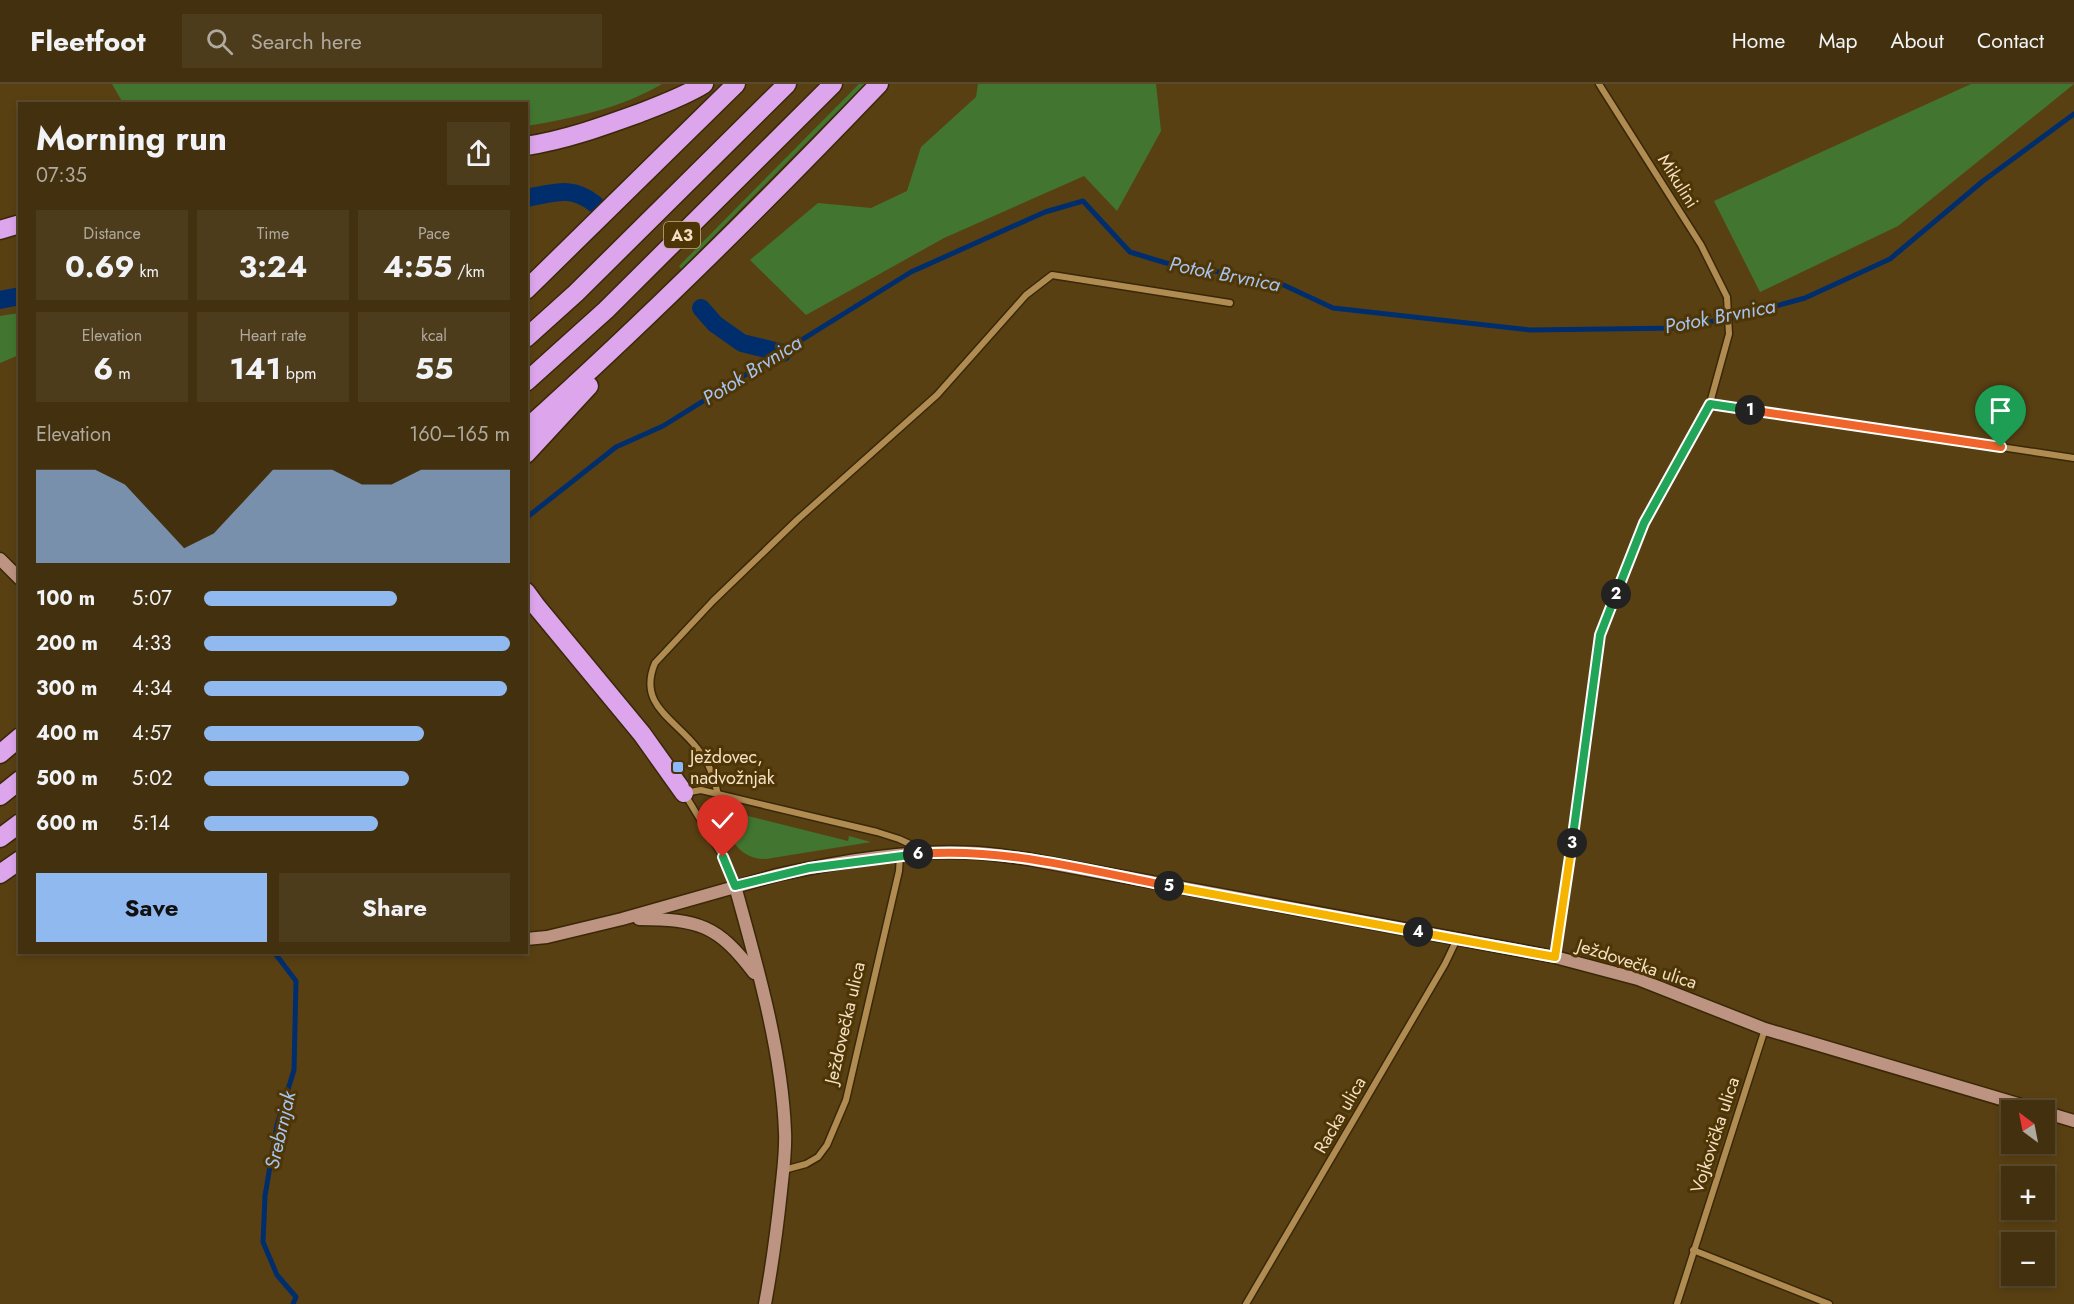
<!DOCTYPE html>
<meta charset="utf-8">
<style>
:root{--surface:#43300e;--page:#4d3c1c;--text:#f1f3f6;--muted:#afa99e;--line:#5b4b2e;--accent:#90b9f0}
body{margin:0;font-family:Jost,sans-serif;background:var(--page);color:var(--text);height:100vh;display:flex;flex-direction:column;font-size:22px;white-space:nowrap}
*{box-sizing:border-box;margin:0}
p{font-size:20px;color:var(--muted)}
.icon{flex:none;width:33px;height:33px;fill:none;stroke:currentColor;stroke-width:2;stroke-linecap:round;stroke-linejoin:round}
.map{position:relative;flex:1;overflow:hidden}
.side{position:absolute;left:18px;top:18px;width:510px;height:852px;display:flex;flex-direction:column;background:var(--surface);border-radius:0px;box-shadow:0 3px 9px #0003,0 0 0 2px var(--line)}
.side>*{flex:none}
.needle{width:39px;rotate:328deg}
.tools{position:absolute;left:2001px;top:1016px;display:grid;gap:12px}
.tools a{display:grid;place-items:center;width:54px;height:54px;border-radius:0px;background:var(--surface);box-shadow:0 3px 9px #0003,0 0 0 2px var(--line);font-size:30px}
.pin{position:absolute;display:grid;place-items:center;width:51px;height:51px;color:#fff;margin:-62px -26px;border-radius:50% 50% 50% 0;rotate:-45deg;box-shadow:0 0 6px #0007}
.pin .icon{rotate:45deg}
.km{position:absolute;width:30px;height:30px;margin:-15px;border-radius:50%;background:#222;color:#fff;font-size:16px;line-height:30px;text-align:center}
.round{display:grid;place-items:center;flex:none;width:63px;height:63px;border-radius:0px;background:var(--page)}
.summary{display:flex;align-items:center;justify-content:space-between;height:102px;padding:0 18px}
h1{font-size:33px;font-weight:700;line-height:45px}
.figures{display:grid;grid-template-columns:repeat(3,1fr);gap:9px;height:102px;padding:6px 18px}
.figures div{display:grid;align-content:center;border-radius:0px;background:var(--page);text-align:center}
.figures b{font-size:30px;font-weight:700}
.figures small{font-size:16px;font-weight:400}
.figures p{font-size:16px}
.chart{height:168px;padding:12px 18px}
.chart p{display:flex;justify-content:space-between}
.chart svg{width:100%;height:108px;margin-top:6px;fill:var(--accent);opacity:.7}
.action{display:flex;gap:12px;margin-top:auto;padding:12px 18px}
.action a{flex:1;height:69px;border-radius:0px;background:var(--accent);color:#111;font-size:24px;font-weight:700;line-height:69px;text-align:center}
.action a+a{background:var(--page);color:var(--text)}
ul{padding:0 18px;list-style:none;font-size:20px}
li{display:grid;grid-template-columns:96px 72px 1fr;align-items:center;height:45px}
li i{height:15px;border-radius:8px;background:var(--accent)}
header{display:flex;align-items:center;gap:36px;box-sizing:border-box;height:84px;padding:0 30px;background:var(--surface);border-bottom:2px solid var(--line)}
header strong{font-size:28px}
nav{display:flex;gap:33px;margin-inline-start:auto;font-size:21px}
.search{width:420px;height:54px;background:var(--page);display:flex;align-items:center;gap:15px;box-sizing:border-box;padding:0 21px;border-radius:0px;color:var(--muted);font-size:22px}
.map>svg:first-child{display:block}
.green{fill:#427630}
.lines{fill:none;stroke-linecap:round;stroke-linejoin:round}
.stream{stroke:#002e6d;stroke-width:5}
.canal{stroke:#002e6d;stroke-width:18}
.street-casing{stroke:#392808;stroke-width:9}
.secondary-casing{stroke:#392808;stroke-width:15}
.highway-casing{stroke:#392808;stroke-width:21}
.street{stroke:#b08c53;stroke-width:6}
.secondary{stroke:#bd9481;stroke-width:12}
.highway{stroke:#dca5ec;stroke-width:18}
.split-1-casing{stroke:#fff;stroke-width:12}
.split-2-casing{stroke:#fff;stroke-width:12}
.split-3-casing{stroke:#fff;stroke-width:12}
.split-4-casing{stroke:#fff;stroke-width:12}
.split-5-casing{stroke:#fff;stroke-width:12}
.split-6-casing{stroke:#fff;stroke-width:12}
.split-7-casing{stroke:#fff;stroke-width:12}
.split-1{stroke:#f0652b;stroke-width:8}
.split-2{stroke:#22a559;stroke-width:8}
.split-3{stroke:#22a559;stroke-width:8}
.split-4{stroke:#f5b400;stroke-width:8}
.split-5{stroke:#f5b400;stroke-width:8}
.split-6{stroke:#f0652b;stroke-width:8}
.split-7{stroke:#22a559;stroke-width:8}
.poi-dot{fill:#8cb9fc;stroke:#4e3505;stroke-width:2}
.labels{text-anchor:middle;stroke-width:6;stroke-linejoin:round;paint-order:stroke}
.shield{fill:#4e3505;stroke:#c2ad8b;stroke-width:1.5}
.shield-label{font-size:16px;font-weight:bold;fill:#f4e1c5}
.street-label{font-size:18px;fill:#f4e1c5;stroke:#4e3505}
.poi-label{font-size:18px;fill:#f4e1c5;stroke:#4e3505;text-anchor:start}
.water-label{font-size:20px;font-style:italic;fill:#a6c4f1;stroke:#4e3505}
</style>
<header>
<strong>Fleetfoot</strong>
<div class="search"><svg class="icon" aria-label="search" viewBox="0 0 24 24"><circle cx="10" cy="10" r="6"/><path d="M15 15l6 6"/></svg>Search here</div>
<nav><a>Home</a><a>Map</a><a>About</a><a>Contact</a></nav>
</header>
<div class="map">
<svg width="2074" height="1220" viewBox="0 0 2074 1220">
<rect width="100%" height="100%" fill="#594013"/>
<g class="green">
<path d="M112,0H662C622,24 573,34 527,42L526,20L123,19Z"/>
<polygon points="859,0 865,0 681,185 679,182"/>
<polygon points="978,0 1156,0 1161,47 1117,127 1084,92 944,154 806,231 750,176 818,119 871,124 907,107 921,63 976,13"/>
<polygon points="1971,0 2074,0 1898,142 1760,208 1714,117"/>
<polygon points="19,229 19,271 0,279 0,232"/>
<path d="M745,727L748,732L848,757L849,752L871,758L766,775C748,775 739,767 730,753C731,740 731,730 745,727Z"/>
</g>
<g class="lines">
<g class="stream">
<polyline points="526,434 616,363 663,342 911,188 1045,128 1083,117 1130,168 1166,179 1275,197 1333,224 1530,246 1678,244 1739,232 1805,214 1890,175 1983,97 2074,30"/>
<polyline points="274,868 296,897 294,986 277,1041 265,1112 263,1158 277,1191 296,1213 293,1220"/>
</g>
<g class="canal">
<path d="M526,114C555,109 571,101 595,120"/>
<polyline points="0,216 20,212"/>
<polyline points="701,224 715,240 742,259 783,269"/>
</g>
<defs>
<g id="street">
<polyline points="1710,319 2074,374"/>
<path d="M718,711C714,693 709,678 697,664C675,635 637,621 655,579L713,517L797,436L937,311L1026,211L1052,191L1230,219"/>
<polyline points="735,802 723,773 684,709 701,706 877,748 899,755 925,767"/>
<polyline points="1555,873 1578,720 1600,551 1644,439 1710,319 1729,250 1727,213 1701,161 1599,0"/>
<polyline points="784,1086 806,1080 818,1073 827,1061 846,1016 899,787 900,772"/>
<polyline points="1693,1166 1829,1220"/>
<polyline points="1246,1220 1445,880 1457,855"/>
<polyline points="1677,1220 1765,945"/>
</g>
<g id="secondary">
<polyline points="0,475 20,495"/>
<path d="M735,802C757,881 782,967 785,1048C786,1067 783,1088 781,1107C777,1145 772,1182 765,1220"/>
<path d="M639,835C698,835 718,841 754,889"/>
<path d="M526,855L547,853L622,835L777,791C842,777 911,765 978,769C994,770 1011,773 1028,775L1555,873L1638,895L1765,945L2038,1026"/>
<polyline points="2044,1028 2074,1037"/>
</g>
<g id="highway">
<path d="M526,62C565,56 601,43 637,30C660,21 683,13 704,0"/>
<polyline points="0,146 20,140"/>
<polyline points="526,206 736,0"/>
<polyline points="526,254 576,209 787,0"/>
<polyline points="526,298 606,226 833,0"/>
<path d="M526,345C648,235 765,119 879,0"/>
<polyline points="526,370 589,302"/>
<polyline points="526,508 537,523 642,650 684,709"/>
<polyline points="0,670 20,653"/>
<polyline points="0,712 20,696"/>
<polyline points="0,754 20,739"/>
<polyline points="0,790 20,776"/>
</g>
</defs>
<use href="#street" class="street-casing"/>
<use href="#secondary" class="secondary-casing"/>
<use href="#highway" class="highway-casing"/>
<use href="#street" class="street"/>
<use href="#secondary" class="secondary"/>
<use href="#highway" class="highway"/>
</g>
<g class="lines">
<defs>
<polyline id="split-1" points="1750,326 2001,363"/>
<polyline id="split-2" points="1616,510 1644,439 1710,320 1750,326"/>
<polyline id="split-3" points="1572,759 1600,551 1616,510"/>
<polyline id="split-4" points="1418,848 1555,873 1572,759"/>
<polyline id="split-5" points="1169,802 1418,848"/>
<path id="split-6" d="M918,770C1002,763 1086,786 1169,802"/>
<polyline id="split-7" points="723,773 735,802 809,784 918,770"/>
</defs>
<use href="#split-1" class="split-1-casing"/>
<use href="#split-2" class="split-2-casing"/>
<use href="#split-3" class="split-3-casing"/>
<use href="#split-4" class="split-4-casing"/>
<use href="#split-5" class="split-5-casing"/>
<use href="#split-6" class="split-6-casing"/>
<use href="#split-7" class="split-7-casing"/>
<use href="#split-1" class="split-1"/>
<use href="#split-2" class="split-2"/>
<use href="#split-3" class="split-3"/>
<use href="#split-4" class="split-4"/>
<use href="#split-5" class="split-5"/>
<use href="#split-6" class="split-6"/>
<use href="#split-7" class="split-7"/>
</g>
<rect class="poi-dot" x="672" y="677" width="12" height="12" rx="3"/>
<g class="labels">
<rect class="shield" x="664" y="138" width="36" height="26" rx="4.5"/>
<g class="shield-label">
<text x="682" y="157">A3</text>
</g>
<g class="street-label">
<text transform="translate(1678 97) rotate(58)" y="6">Mikulini</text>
<text transform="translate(1637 880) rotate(18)" y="6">Ježdovečka ulica</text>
<text transform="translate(845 939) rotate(-77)" y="6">Ježdovečka ulica</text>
<text transform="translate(1340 1031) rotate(-60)" y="6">Racka ulica</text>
<text transform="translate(1715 1051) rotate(-72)" y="6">Vojkovička ulica</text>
</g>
<g class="poi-label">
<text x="690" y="679">Ježdovec,<tspan x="690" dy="21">nadvožnjak</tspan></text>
</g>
<g class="water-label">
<text transform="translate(1225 190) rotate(11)" y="7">Potok Brvnica</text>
<text transform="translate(1720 232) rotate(-11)" y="7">Potok Brvnica</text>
<text transform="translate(752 286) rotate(-32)" y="7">Potok Brvnica</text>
<text transform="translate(280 1046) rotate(-77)" y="7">Srebrnjak</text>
</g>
</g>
</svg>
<div class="tools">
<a><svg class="needle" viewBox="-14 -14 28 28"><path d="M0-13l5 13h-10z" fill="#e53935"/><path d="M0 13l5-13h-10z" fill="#afa99e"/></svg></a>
<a>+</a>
<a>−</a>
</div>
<div class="pin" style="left:2001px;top:363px;background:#1e9e55"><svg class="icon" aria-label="arrive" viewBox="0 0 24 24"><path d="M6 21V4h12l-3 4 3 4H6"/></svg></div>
<div class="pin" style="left:723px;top:773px;background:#d93025"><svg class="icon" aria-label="check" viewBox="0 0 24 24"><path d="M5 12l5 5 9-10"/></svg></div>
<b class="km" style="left:1750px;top:326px">1</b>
<b class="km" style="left:1616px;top:510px">2</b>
<b class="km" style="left:1572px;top:759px">3</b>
<b class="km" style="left:1418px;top:848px">4</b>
<b class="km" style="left:1169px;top:802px">5</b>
<b class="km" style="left:918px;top:770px">6</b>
<section class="side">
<div class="summary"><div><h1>Morning run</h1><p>07:35</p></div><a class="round"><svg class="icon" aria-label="share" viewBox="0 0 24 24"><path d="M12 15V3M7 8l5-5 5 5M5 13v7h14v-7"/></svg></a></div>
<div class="figures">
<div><p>Distance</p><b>0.69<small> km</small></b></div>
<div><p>Time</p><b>3:24</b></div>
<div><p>Pace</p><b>4:55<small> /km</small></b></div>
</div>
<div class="figures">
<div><p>Elevation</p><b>6<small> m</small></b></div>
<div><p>Heart rate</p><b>141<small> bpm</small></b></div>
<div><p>kcal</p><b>55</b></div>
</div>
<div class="chart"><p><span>Elevation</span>160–165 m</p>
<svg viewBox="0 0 160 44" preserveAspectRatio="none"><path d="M0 44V6L10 6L20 6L30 12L40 25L50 38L60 32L70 19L80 6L90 6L100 6L110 12L120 12L130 6L140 6L150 6L160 6V44z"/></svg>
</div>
<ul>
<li><b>100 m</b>5:07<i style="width:63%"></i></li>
<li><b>200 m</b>4:33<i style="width:100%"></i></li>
<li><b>300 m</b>4:34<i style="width:99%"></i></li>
<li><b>400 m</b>4:57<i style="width:72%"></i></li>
<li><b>500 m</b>5:02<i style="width:67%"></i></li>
<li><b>600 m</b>5:14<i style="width:57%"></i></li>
</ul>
<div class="action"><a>Save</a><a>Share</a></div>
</section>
</div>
